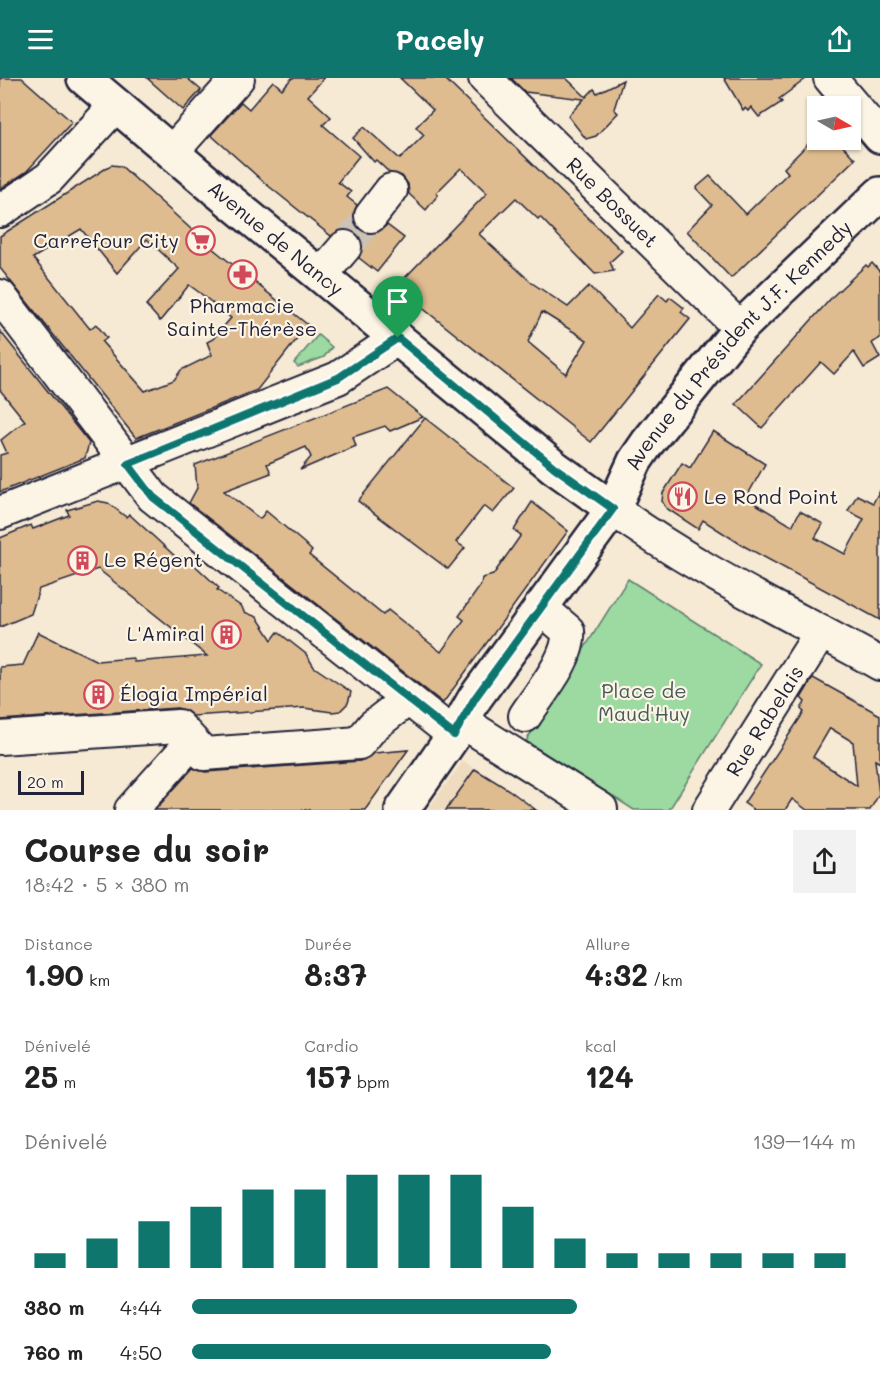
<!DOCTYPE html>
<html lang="fr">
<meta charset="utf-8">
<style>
:root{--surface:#fff;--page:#f2f2f2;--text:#222;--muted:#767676;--accent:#0f766e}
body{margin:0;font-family:Mali,sans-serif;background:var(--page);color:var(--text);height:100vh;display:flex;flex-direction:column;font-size:22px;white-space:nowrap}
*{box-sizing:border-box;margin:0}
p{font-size:20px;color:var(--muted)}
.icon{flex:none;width:33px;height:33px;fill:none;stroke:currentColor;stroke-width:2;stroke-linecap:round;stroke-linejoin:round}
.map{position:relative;height:732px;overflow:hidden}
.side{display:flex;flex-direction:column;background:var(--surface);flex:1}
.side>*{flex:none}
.needle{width:39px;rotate:99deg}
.tools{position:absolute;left:807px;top:18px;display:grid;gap:12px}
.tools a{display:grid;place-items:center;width:54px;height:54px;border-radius:0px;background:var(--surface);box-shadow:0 2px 4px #0004;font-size:30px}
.scale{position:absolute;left:18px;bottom:15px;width:66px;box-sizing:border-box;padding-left:6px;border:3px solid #22223b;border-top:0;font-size:16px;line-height:21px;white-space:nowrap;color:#22223b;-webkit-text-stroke:4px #fcf5e5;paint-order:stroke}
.pin{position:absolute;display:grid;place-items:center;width:51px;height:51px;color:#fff;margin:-62px -26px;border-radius:50% 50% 50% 0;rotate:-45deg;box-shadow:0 0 6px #0007}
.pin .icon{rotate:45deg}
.round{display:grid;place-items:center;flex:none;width:63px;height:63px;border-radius:0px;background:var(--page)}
.headline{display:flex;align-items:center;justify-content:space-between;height:102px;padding:0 24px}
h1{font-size:33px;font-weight:800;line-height:45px}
.metrics{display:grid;grid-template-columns:repeat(3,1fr);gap:9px;height:102px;padding:6px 24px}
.metrics div{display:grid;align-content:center}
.metrics b{font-size:30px;font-weight:800}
.metrics small{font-size:16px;font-weight:400}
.metrics p{font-size:16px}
.chart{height:168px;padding:12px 24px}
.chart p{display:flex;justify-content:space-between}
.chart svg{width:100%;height:108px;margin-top:6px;stroke:var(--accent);stroke-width:6}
ul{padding:0 24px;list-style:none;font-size:20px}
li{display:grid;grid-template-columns:96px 72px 1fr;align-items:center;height:45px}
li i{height:15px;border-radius:8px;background:var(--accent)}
header{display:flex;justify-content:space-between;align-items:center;height:78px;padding:0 24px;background:var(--accent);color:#fff;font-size:27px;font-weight:800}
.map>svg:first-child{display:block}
.built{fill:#efdcc0}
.green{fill:#9cdaa2;stroke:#5f7e6e;stroke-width:1.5}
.building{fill:#dfbc90;stroke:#22223b;stroke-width:1.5;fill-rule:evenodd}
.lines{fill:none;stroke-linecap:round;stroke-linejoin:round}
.minor-tunnel{stroke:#ccc2b5;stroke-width:32;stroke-dasharray:32 16;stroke-linecap:butt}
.minor-casing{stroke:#22223b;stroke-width:36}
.major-casing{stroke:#22223b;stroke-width:38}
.minor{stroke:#fcf5e5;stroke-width:32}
.major{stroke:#fcf5e5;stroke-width:33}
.route-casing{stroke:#fff;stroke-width:12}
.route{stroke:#0f766e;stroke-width:8}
.labels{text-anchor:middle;stroke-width:4.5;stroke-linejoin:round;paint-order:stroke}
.street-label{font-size:20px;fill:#22223b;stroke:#fcf5e5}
.poi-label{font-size:20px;fill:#22223b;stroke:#fcf5e5;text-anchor:start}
.park-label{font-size:20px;fill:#47595a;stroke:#fcf5e5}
</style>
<header><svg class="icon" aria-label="menu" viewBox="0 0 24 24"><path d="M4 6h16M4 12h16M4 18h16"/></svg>Pacely<svg class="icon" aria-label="share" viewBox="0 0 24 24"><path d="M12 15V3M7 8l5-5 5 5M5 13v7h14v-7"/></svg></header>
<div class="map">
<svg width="880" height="732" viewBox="0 0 880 732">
<rect width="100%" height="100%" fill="#f6ead4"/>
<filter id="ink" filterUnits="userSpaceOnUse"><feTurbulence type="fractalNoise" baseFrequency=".0167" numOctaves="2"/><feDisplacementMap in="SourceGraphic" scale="12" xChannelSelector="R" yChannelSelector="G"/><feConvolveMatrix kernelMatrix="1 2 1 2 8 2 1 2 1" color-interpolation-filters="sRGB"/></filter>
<g filter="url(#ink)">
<polygon class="built" points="463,683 475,691 536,732 427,732"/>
<g class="green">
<polygon points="318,257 332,269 324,279 298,289 294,285"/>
<polygon points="628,501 761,586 669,732 634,732 526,663"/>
</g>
<g class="building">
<polygon points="0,0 22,0 72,44 27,93 0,111"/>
<polygon points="147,0 187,0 201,12 183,32"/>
<polygon points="292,0 324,0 308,18 331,39 323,47 359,78 338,104 351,114 347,119 357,127 353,136 355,145 361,153 369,156 378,154 387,147 404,160 377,194 359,180 362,164 356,155 349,151 340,152 331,158 266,106 211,57 241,24 249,31 273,3 282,11"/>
<path d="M400,0H444L622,173L610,184L614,193L595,196L540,139L538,141L516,120L479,156L532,205L568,229L589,208L630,250L659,216L667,223L670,219L684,230L681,234L690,241L591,364L396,209L487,115L461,90L436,115L438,117L426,132L409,116L408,106L402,98L390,95L376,82L374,84L353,60L364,49L400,81L424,57L416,49L433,32ZM542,234L587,262L566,296L528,264Z"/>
<polygon points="511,0 566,0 586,19 594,11 597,15 623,2 614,31 618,35 596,58 586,61 568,38 584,21 525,14"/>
<polygon points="724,0 807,0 779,21 782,24 759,39 751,29 748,33 745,30 743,32"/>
<polygon points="817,62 837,62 855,81 731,200 687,153 712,127 696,110 710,98 746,136 788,95 784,90 809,65 811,67"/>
<path d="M111,87L121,88L212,170L308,247L257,312L136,360L0,190V158ZM81,151L117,195L147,161L179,191L146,227L160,243L189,207L200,215L231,240L213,261L207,264L212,277L181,292L174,302L145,313L102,264L107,260L96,246L90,251L33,180Z"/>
<polygon points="872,185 880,194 880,260 872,265 880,280 864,290 854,274 834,296 821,284 762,350 736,326 834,217 866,187 868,189"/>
<polygon points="0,253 89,365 85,380 0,414 0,377 7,375 1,362 25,343 0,312"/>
<polygon points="388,311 423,339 390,353 385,348 353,359 356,368 300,392 311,379 306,369 267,386 271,395 224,413 260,441 266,433 304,465 312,473 309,477 383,537 388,532 441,574 464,542 459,538 481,507 482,500 493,497 521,457 514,452 532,424 568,453 443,625 189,425 197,410 195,387"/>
<polygon points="425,340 514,410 493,435 484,428 456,464 465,470 448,491 358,423"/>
<polygon points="713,353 765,386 746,420 792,448 800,433 823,446 815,460 845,476 864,441 848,433 857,417 873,425 880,412 880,542 742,467 703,442 698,451 666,430 662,423 663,415 682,385 690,390"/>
<polygon points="98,423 108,425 126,439 129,436 177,480 186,479 219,510 217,512 242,529 244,534 257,539 272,562 278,554 306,576 314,589 351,614 348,625 340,633 332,634 304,630 193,638 185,632 177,630 0,642 0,589 23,587 38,554 97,583 133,580 134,584 207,578 98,491 39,511 31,536 0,549 0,460 31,447 33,451 69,437 67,432"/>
<path d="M813,600L880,637V685L875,682L879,716L870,732H807L792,721L785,732H754L744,725L804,634L801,631L805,624L801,620ZM830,650L853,664L857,708L813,679Z"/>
<polygon points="408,672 365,732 155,732 193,690 205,694 360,683 374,675"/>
<polygon points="475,691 509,712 536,732 446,732"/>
</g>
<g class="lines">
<polyline class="minor-tunnel" points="345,169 371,138"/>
<defs>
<g id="minor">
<path id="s1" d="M485,0L740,250"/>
<polyline points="830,0 880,59"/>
<polyline points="172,74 238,0"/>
<polyline points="0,133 49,100 116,27"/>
<polyline points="371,138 391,112"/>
<polyline points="321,197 345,169"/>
<polyline points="0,218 153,419 454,657"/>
<path d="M613,431C696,492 790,536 880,586"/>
<polyline points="0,435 338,300 398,260"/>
<path d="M525,638C539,616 571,580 568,553L540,529"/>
<polyline points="461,643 601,731"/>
<polyline points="0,660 178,648 204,676 359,665 373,648 408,621"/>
<polyline points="131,732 192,664"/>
<path id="s2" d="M709,732L821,554"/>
</g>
<g id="major">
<path id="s3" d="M84,0L220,115L554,389L613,431"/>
<path id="s4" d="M402,732L454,657L475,620L613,431L635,383L648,364L740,250L880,116"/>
</g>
</defs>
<use href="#minor" class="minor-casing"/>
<use href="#major" class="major-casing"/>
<use href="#minor" class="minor"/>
<use href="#major" class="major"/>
</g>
</g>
<g class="lines" filter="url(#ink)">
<defs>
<polygon id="route" points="398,260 554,389 613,431 475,620 454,657 153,419 128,386 338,300"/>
</defs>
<use href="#route" class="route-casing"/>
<use href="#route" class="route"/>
</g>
<defs>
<symbol id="supermarket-ring" viewBox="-11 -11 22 22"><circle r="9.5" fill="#fcf5e5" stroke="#d1495b" stroke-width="1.5"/><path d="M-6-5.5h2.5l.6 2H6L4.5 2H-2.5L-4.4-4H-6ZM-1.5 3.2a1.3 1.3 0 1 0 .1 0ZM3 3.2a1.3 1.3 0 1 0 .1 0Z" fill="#d1495b"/></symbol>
<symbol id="pharmacy-ring" viewBox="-11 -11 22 22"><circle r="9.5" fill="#fcf5e5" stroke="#d1495b" stroke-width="1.5"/><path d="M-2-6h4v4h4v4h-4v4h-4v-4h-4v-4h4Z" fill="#d1495b"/></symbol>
<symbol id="restaurant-ring" viewBox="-11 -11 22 22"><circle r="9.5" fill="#fcf5e5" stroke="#d1495b" stroke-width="1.5"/><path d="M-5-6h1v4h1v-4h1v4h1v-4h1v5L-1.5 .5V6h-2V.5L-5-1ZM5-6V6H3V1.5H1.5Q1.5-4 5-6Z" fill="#d1495b"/></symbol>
<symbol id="building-ring" viewBox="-11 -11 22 22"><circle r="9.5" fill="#fcf5e5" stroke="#d1495b" stroke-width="1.5"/><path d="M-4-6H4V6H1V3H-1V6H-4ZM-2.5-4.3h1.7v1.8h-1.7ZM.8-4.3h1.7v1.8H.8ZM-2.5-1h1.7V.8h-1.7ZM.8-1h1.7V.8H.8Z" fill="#d1495b"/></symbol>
</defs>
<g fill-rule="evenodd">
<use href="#supermarket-ring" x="184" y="146" width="33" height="33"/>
<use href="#pharmacy-ring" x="226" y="180" width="33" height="33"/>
<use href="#restaurant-ring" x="666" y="402" width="33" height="33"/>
<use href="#building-ring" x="66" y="466" width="33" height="33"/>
<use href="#building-ring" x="210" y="540" width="33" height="33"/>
<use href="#building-ring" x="82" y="600" width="33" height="33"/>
</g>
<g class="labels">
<g class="street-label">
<text dy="7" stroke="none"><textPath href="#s1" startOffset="178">Rue Bossuet</textPath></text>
<text dy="7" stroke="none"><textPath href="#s3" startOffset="250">Avenue de Nancy</textPath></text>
<text dy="7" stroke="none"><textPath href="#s4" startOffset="576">Avenue du Président J.F. Kennedy</textPath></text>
<text dy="7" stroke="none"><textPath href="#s2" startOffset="105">Rue Rabelais</textPath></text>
</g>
<g class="poi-label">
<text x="179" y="170" text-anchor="end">Carrefour City</text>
<text x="242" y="235" text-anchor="middle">Pharmacie<tspan x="242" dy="23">Sainte-Thérèse</tspan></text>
<text x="704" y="426">Le Rond Point</text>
<text x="104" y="489">Le Régent</text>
<text x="205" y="563" text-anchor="end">L'Amiral</text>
<text x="120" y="623">Élogia Impérial</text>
</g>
<g class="park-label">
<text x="644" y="620">Place de<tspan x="644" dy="23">Maud'Huy</tspan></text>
</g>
</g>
</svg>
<div class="tools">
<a><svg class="needle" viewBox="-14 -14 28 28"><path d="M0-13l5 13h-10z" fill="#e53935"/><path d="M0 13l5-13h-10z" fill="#767676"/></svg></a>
</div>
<div class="scale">20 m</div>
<div class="pin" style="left:398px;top:260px;background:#1e9e55"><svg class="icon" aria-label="arrive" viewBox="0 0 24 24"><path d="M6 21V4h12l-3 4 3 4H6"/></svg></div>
</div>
<section class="side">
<div class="headline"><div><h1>Course du soir</h1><p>18:42 · 5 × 380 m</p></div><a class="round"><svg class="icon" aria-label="share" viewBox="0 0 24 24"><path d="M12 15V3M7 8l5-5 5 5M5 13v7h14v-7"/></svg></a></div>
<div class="metrics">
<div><p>Distance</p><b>1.90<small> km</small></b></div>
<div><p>Durée</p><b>8:37</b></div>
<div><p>Allure</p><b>4:32<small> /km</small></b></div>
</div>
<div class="metrics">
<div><p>Dénivelé</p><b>25<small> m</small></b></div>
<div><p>Cardio</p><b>157<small> bpm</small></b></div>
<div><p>kcal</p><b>124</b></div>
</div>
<div class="chart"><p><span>Dénivelé</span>139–144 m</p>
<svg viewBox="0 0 160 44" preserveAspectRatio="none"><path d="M5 44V38M15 44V32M25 44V25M35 44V19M45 44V12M55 44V12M65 44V6M75 44V6M85 44V6M95 44V19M105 44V32M115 44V38M125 44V38M135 44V38M145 44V38M155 44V38"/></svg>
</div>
<ul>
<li><b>380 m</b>4:44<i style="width:58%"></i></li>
<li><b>760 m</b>4:50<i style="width:54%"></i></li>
</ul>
</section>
